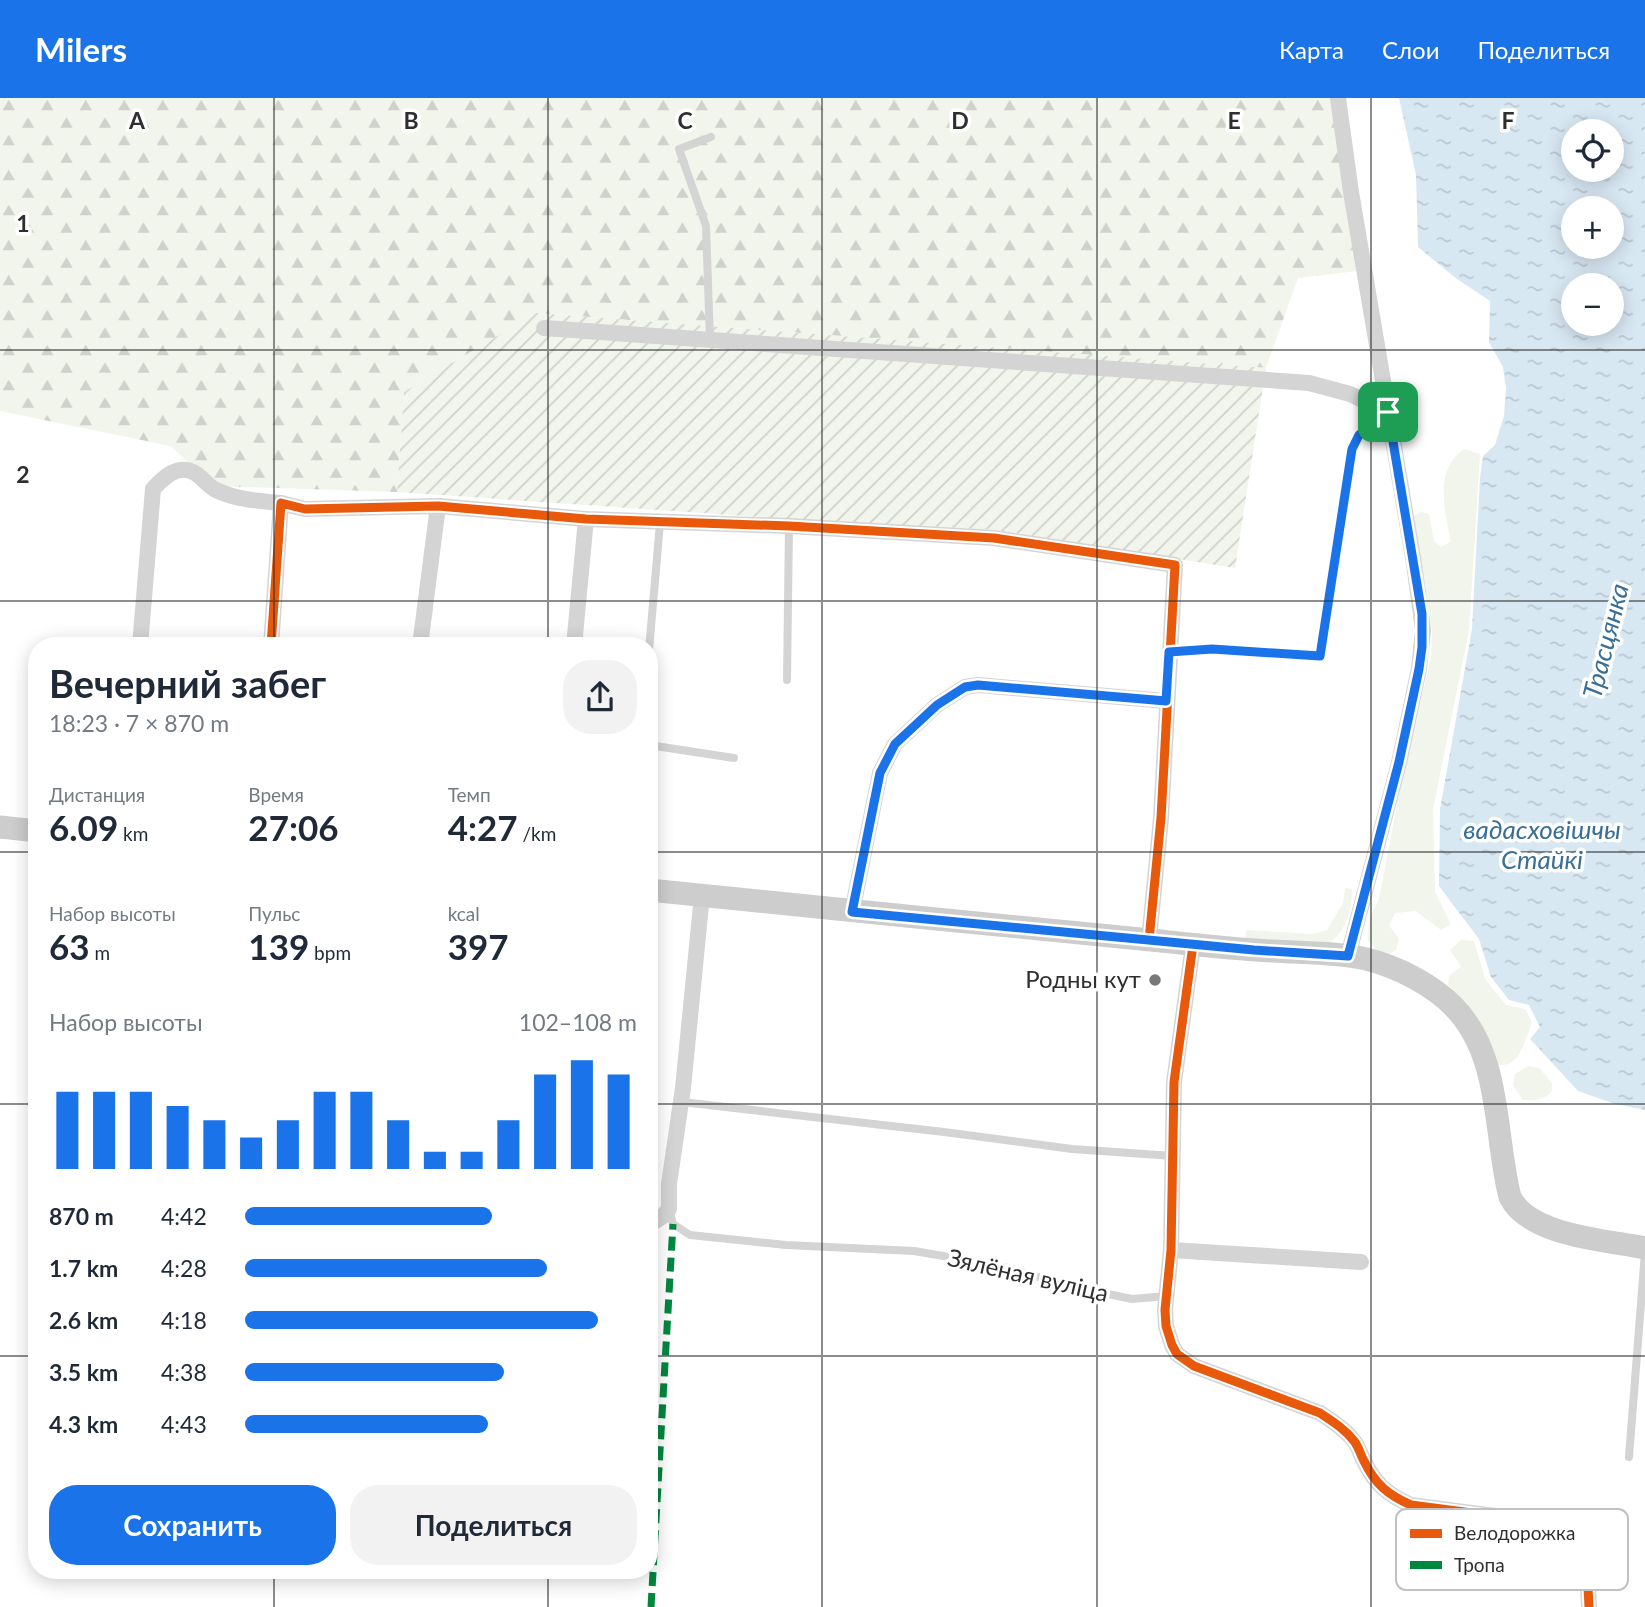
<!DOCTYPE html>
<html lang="ru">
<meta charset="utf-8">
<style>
:root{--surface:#fff;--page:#f2f2f3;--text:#1f2937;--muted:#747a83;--accent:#1a73e8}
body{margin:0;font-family:Lato,sans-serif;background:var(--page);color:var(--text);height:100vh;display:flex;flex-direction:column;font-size:26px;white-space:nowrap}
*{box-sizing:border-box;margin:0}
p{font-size:23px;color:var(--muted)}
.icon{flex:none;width:38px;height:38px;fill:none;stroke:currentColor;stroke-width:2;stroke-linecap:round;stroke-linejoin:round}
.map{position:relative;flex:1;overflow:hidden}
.details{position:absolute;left:28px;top:539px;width:630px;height:942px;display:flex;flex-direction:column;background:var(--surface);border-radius:28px;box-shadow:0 4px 18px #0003}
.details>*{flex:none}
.tools{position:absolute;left:1561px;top:21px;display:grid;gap:14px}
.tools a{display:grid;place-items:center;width:63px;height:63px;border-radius:50%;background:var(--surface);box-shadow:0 4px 18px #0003;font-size:35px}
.pin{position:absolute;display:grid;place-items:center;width:60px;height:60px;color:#fff;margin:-30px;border-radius:14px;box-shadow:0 4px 10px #0006}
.round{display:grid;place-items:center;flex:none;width:74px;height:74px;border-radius:28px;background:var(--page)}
.overview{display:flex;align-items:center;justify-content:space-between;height:119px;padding:0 21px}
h1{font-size:38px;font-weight:700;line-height:52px}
.stats{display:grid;grid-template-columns:repeat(3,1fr);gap:10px;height:119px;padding:7px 21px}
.stats div{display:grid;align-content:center}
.stats b{font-size:35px;font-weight:700}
.stats small{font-size:19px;font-weight:400}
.stats p{font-size:19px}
.chart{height:196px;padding:14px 21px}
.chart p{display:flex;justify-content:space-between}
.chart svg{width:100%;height:126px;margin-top:7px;stroke:var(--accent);stroke-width:6}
.action{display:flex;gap:14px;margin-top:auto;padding:14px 21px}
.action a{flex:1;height:80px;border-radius:28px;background:var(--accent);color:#fff;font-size:28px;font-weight:700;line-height:80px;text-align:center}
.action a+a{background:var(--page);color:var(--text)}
ul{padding:0 21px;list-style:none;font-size:23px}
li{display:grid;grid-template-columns:112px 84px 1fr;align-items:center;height:52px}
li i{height:18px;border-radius:9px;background:var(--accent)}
header{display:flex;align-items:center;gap:42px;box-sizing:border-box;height:98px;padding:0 35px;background:var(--accent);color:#fff}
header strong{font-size:33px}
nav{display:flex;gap:38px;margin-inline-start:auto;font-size:24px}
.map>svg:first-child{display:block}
.grass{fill:#f1f5ec}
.forest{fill:url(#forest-firs)}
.garden{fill:url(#garden-furrows)}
.water{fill:url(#water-ripples);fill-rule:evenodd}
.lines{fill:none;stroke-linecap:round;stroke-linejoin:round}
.lane{stroke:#d4d4d4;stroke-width:8}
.street{stroke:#d4d4d4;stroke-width:16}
.secondary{stroke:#cdcdcd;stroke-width:23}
.quiet{stroke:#00873e;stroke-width:7;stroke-dasharray:14 7;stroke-linecap:butt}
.cycleway-casing{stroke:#fff;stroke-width:13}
.cycleway{stroke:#e8590c;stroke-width:9}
.route-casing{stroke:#fff;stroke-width:14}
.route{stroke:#1a73e8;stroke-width:9}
.grid{fill:none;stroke:#2f2f2f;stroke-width:2;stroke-opacity:0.55}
.poi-dot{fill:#787878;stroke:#fff;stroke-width:2.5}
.labels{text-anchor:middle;stroke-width:7;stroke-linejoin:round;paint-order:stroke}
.poi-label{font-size:24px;fill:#2f2f2f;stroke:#fff;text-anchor:end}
.street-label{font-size:24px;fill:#2f2f2f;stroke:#fff}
.water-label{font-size:26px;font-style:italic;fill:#396f96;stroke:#fff}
.key{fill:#fff;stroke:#c1c1c1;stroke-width:2}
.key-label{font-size:19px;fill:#2f2f2f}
.grid-label{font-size:23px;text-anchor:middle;font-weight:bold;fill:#2f2f2f;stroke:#fff;stroke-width:7;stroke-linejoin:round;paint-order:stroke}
</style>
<header>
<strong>Milers</strong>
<nav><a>Карта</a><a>Слои</a><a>Поделиться</a></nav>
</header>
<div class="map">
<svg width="1645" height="1509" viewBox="0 0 1645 1509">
<defs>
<pattern id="forest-firs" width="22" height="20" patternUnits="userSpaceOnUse" patternTransform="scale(1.75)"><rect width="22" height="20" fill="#f1f5ec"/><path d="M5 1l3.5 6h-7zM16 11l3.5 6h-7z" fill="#cfd2cb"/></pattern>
<pattern id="garden-furrows" width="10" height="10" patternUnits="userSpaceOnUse" patternTransform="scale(1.75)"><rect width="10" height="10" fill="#f1f5ec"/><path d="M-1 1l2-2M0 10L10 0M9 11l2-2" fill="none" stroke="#cfd2cb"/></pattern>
<pattern id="water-ripples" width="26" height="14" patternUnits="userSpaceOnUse" patternTransform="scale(1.75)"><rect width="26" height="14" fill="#d8e8f3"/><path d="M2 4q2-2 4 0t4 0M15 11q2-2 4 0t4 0" fill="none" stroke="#bac7d1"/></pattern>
</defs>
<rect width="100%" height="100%" fill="#fff"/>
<g class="grass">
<path d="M1464,351L1480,356L1469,532L1433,711L1435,794L1451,826L1441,832L1416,813L1395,815L1389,827L1399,841L1396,852L1388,856H1379L1368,842L1369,822L1379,801L1402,681L1431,560L1432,532L1425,504L1412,419L1421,414L1429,416L1434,443L1441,449L1451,444C1445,413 1433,373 1464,351Z"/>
<path d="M1345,790L1352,791C1352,814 1344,843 1318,850C1306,853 1260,844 1245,842L1246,832L1313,836L1327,832L1343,805Z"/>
<path d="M1461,842L1474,843L1485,881L1506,907L1525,911L1532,924C1524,943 1520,973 1494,966L1467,906L1448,887L1449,878L1461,869L1450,852Z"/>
<path d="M1528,968L1539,970L1552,985V993C1544,1002 1536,1003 1523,1002L1513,987L1515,976Z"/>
</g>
<polygon class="forest" points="0,0 1331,0 1357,173 1298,180 1266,270 536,215 404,294 397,394 213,388 171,348 0,313"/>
<polygon class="garden" points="536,215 1266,270 1235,470 996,432 789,421 397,394 404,294"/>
<path class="water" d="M1399,0H1645V1012L1615,1006L1578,993L1530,941L1540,929L1529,907L1509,902L1491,879L1479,841L1439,788L1440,711L1472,531L1480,380L1483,358L1495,347L1504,318L1506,290L1503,269L1489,244L1490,203L1457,181L1418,149L1416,77ZM1573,33H1612V72H1573ZM1573,110H1612V149H1573ZM1573,187H1612V226H1573Z"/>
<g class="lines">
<g class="lane">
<polyline points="710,242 706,128 679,51 711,39"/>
<polyline points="649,552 660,425"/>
<polyline points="1169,554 1211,551 1320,558 1352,351 1359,337 1388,314"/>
<polyline points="787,582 789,428"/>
<polyline points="649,647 734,660"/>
<polyline points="682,1004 944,1034 1072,1051 1173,1058"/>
<polyline points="669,1111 673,1126 690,1137 786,1147 914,1153 1001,1168 1065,1187 1132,1201 1166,1198"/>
<polyline points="1629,1359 1645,1154"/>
</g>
<g class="street">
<polyline points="1338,0 1351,94 1414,466 1423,532 1419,571 1399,665 1348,858"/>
<polyline points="544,230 1309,285 1350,296 1388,314"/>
<path d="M140,548L153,391C163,380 178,365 195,375C203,380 208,388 216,392C237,402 259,403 281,405"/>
<polyline points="271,548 281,405 305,411 438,408 586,421 789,428 994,440 1175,467 1161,720 1149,842"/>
<polyline points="420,548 438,408"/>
<polyline points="574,548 586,421"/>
<polyline points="852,814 880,675 895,646 937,607 965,589 978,587 1166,603"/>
<path d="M1193,847L1174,984L1171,1152L1165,1212L1166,1228L1172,1247L1177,1256L1194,1268L1320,1315C1332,1323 1345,1331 1354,1343C1359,1349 1360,1356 1364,1363C1375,1386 1388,1397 1411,1407L1564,1427L1581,1435L1586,1449L1589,1509"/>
<polyline points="649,1127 662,1119 669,1111 669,1086 683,990 702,797"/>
<polyline points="1171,1152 1361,1164"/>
</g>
<g class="secondary">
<polyline points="0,729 37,733"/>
<path d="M649,792C820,810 990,826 1161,843C1198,847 1234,851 1272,853C1303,855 1336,854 1366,861C1396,868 1433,887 1454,909C1502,958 1494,1037 1510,1099C1529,1138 1606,1142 1645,1150"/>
</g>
<polyline class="quiet" points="651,1509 673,1126"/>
<defs>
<g id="cycleway">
<polyline points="271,548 281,405 305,411 438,408 586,421 789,428 994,440 1175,467 1161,720 1149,842"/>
<path d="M1193,847L1174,984L1171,1152L1165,1212L1166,1228L1172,1247L1177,1256L1194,1268L1320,1315C1332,1323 1345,1331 1354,1343C1359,1349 1360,1356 1364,1363C1375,1386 1388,1397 1411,1407L1564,1427L1581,1435L1586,1449L1589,1509"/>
</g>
</defs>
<use href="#cycleway" class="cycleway-casing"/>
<use href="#cycleway" class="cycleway"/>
</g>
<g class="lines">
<defs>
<polygon id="route" points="1388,314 1422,516 1422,549 1419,571 1399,664 1348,858 1254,852 852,814 880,675 895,646 937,607 965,589 978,587 1166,603 1169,554 1212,551 1320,558 1352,351 1359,337"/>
</defs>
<use href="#route" class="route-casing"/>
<use href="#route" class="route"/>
</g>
<path class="grid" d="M274,0V548M548,0V548M822,0V1509M1097,0V1509M1371,0V1509M0,252H1645M0,503H1645M0,754H37M649,754H1645M0,1006H37M649,1006H1645M0,1258H37M649,1258H1645M274,1472V1509M548,1472V1509"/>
<circle class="poi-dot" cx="1155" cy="882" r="7"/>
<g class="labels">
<g class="poi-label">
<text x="1141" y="890">Родны кут</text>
</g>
<g class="street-label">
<text transform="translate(1028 1178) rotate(13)" y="8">Зялёная вуліца</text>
</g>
<g class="water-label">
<text transform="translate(1606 543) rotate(-76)" y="9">Трасцянка</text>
<text x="1542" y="741">вадасховішчы<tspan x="1542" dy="30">Стайкі</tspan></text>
</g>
</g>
<rect x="1396" y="1411" width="232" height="81" rx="10" class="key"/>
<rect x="1410" y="1431" width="32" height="9" fill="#e8590c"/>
<rect x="1410" y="1463" width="32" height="8" fill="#00873e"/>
<g class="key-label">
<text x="1454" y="1442">Велодорожка</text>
<text x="1454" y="1474">Тропа</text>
</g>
<g class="grid-label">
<text x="137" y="31">A</text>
<text x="411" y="31">B</text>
<text x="685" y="31">C</text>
<text x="960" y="31">D</text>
<text x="1234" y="31">E</text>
<text x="1508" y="31">F</text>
<text x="23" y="134">1</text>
<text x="23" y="385">2</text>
</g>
</svg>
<div class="tools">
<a><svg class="icon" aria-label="locate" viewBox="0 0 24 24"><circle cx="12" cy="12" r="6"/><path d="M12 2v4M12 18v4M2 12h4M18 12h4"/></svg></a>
<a>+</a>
<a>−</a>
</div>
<div class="pin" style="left:1388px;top:314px;background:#1e9e55"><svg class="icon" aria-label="arrive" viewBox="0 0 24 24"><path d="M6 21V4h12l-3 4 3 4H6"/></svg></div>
<section class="details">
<div class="overview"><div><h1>Вечерний забег</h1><p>18:23 · 7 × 870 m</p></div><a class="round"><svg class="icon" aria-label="share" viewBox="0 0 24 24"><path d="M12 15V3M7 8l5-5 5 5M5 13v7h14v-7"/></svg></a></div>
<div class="stats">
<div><p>Дистанция</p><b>6.09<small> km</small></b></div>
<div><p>Время</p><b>27:06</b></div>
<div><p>Темп</p><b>4:27<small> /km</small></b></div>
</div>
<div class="stats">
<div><p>Набор высоты</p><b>63<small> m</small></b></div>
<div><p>Пульс</p><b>139<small> bpm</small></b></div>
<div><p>kcal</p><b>397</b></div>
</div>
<div class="chart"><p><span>Набор высоты</span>102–108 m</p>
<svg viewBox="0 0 160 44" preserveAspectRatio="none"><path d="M5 44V17M15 44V17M25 44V17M35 44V22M45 44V27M55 44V33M65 44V27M75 44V17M85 44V17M95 44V27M105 44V38M115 44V38M125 44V27M135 44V11M145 44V6M155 44V11"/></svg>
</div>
<ul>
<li><b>870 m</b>4:42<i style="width:63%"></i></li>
<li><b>1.7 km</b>4:28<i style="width:77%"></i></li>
<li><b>2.6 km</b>4:18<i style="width:90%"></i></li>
<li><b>3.5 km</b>4:38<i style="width:66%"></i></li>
<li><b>4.3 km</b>4:43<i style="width:62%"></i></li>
</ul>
<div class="action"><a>Сохранить</a><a>Поделиться</a></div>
</section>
</div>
